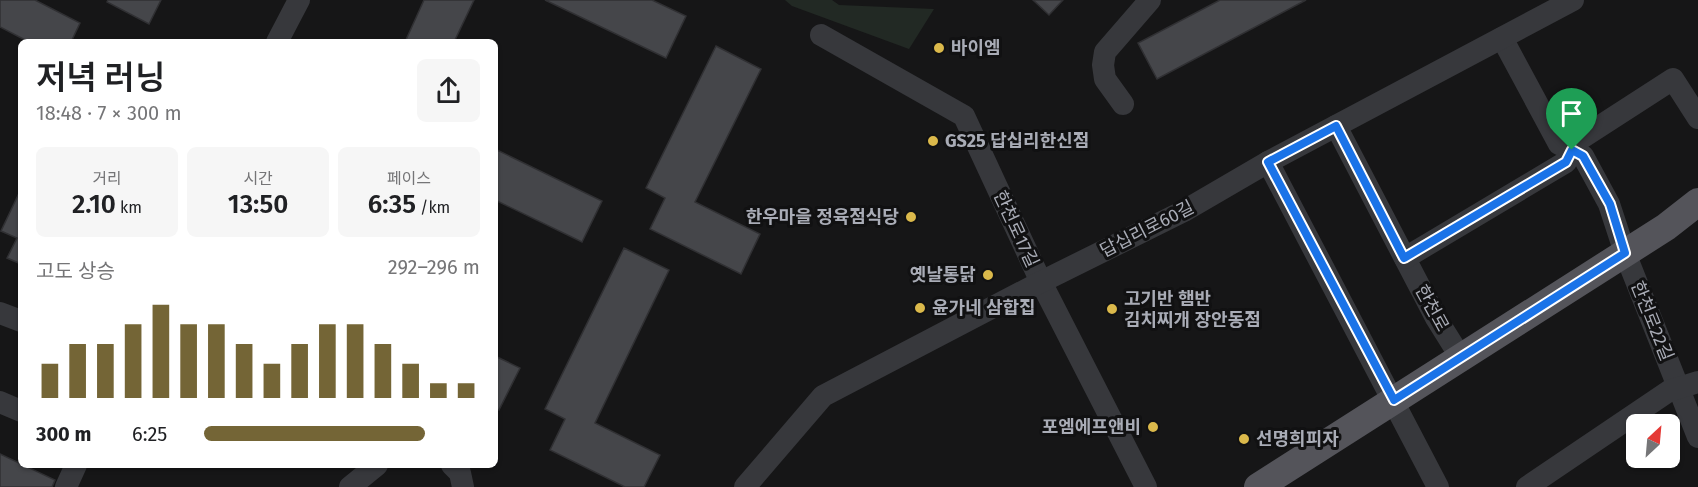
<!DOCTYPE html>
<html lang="ko">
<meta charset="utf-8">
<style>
:root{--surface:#fff;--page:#f6f6f6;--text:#202124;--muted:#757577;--accent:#746536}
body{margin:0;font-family:"Fira Sans","Noto Sans KR",sans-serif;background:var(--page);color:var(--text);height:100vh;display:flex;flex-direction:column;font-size:22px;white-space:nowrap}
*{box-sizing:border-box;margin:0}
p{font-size:20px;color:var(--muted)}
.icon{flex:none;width:33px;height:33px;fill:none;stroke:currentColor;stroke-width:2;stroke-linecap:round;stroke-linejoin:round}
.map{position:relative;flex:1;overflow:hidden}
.drawer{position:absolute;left:18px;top:39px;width:480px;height:429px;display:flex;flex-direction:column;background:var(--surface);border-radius:9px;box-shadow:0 2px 4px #0004}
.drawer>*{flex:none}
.needle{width:39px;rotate:26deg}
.buttons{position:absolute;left:1626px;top:414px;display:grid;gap:12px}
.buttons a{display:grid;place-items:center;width:54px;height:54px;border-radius:9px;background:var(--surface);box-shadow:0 2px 4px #0004;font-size:30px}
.pin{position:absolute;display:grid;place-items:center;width:51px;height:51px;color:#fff;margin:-62px -26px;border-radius:50% 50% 50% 0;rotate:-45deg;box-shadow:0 0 6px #0007}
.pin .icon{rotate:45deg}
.round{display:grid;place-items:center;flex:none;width:63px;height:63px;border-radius:9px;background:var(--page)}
.overview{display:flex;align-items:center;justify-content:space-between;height:102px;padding:0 18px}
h1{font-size:33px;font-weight:600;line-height:45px}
.stats{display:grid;grid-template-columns:repeat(3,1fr);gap:9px;height:102px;padding:6px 18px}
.stats div{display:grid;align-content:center;border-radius:9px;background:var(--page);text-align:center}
.stats b{font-size:26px;font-weight:600}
.stats small{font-size:16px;font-weight:400}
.stats p{font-size:16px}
.chart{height:168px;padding:12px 18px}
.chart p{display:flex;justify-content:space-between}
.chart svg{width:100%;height:108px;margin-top:6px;stroke:var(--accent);stroke-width:6}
ul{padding:0 18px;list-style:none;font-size:20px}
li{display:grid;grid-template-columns:96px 72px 1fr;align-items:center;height:45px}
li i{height:15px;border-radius:8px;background:var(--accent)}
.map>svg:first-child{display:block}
.green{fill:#222924}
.building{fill:#45464a;stroke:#303033;stroke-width:1.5}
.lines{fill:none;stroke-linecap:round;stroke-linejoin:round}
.minor{stroke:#37383c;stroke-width:22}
.major{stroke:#54545a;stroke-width:28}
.route-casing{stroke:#fff;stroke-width:12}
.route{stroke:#1a73e8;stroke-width:8}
.poi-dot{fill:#dbb94b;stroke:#111112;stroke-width:2}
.labels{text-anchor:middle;stroke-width:6;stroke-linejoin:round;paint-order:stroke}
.poi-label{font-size:18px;font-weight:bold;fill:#a9acb6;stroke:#111112;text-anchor:start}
.street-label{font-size:18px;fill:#a9acb6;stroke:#111112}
</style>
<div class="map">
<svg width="1698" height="487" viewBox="0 0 1698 487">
<rect width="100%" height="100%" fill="#161617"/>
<polygon class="green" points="785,0 832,0 839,5 934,9 909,49 792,6"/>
<g class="building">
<polygon points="0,0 35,0 80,23 71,42 29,42 0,27"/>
<polygon points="108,0 161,0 149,24 107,2"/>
<polygon points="424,0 474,0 454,42 405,42"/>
<polygon points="545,0 652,0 686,16 666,58"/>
<polygon points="1033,0 1063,0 1049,15"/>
<polygon points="1220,0 1306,0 1157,79 1138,43"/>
<polygon points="716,46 761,69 695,202 760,234 741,274 650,229 665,198 646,188"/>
<polygon points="495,149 602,201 582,242 495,200"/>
<polygon points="21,189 21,264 7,258 17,238 1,231"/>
<polygon points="624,248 669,270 595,423 660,455 644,487 625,487 550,450 565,419 545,409"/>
<polygon points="495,356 520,368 499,410 495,408"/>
<polygon points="0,454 55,480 52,487 0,487"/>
</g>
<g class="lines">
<g class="minor">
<polyline points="821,35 964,116 1041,282 1146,487"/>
<polyline points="1502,38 1559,144 1583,156 1609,204 1625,253 1698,437"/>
<polyline points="277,42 299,0"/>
<polyline points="1123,104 1105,79 1103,65 1105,52 1150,0"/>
<polyline points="1336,126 1436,318 1461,358"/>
<polyline points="1268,162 1438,487"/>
<polyline points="1405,258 1566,162 1577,141 1673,79 1698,118"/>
<polyline points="0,313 21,321"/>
<polyline points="0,402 21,411"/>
<polyline points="452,465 460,473 463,487"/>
<polyline points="66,487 76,465"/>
<polyline points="350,487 377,465"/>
<polyline points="745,487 823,396 1041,282 1184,211 1268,162 1573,0"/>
<polyline points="1527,487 1669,391 1698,382"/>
</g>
<polyline class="major" points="1258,487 1666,227 1698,202"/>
</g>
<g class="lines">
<defs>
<polygon id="route" points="1336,126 1404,258 1566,162 1572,150 1583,156 1610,204 1625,253 1394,400 1268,162"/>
</defs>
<use href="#route" class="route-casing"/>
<use href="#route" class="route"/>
</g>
<g class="poi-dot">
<circle cx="939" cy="48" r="6"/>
<circle cx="933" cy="141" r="6"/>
<circle cx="911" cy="217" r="6"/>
<circle cx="988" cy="275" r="6"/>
<circle cx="920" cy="308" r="6"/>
<circle cx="1112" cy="309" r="6"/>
<circle cx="1153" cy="427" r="6"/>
<circle cx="1244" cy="439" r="6"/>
</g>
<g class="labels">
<g class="poi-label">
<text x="951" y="54">바이엠</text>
<text x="945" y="147">GS25 답십리한신점</text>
<text x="899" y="223" text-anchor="end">한우마을 정육점식당</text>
<text x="976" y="281" text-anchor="end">옛날통닭</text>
<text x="1124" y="305">고기반 햄반<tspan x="1124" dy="21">김치찌개 장안동점</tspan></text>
<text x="932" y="314">윤가네 삼합집</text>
<text x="1141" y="433" text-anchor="end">포엠에프앤비</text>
<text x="1256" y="445">선명희피자</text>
</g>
<g class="street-label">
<text transform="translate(1016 229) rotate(65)" y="6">한천로17길</text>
<text transform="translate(1147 229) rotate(-27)" y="6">답십리로60길</text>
<text transform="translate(1432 308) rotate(61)" y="6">한천로</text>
<text transform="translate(1652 321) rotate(68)" y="6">한천로22길</text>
</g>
</g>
</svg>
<div class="buttons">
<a><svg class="needle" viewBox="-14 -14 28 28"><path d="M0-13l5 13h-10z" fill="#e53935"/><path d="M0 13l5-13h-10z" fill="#757577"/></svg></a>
</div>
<div class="pin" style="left:1572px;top:150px;background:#1e9e55"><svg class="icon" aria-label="arrive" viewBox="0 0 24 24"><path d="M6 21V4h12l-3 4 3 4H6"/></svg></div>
<section class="drawer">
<div class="overview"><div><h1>저녁 러닝</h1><p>18:48 · 7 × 300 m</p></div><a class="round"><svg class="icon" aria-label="share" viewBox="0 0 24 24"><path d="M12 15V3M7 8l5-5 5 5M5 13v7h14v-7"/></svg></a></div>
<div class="stats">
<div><p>거리</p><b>2.10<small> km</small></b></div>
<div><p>시간</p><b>13:50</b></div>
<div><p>페이스</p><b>6:35<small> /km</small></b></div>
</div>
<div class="chart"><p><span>고도 상승</span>292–296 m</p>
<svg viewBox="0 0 160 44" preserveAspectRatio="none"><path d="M5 44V30M15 44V22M25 44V22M35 44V14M45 44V6M55 44V14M65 44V14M75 44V22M85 44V30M95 44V22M105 44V14M115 44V14M125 44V22M135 44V30M145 44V38M155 44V38"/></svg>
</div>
<ul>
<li><b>300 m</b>6:25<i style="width:80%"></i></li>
</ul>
</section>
</div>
